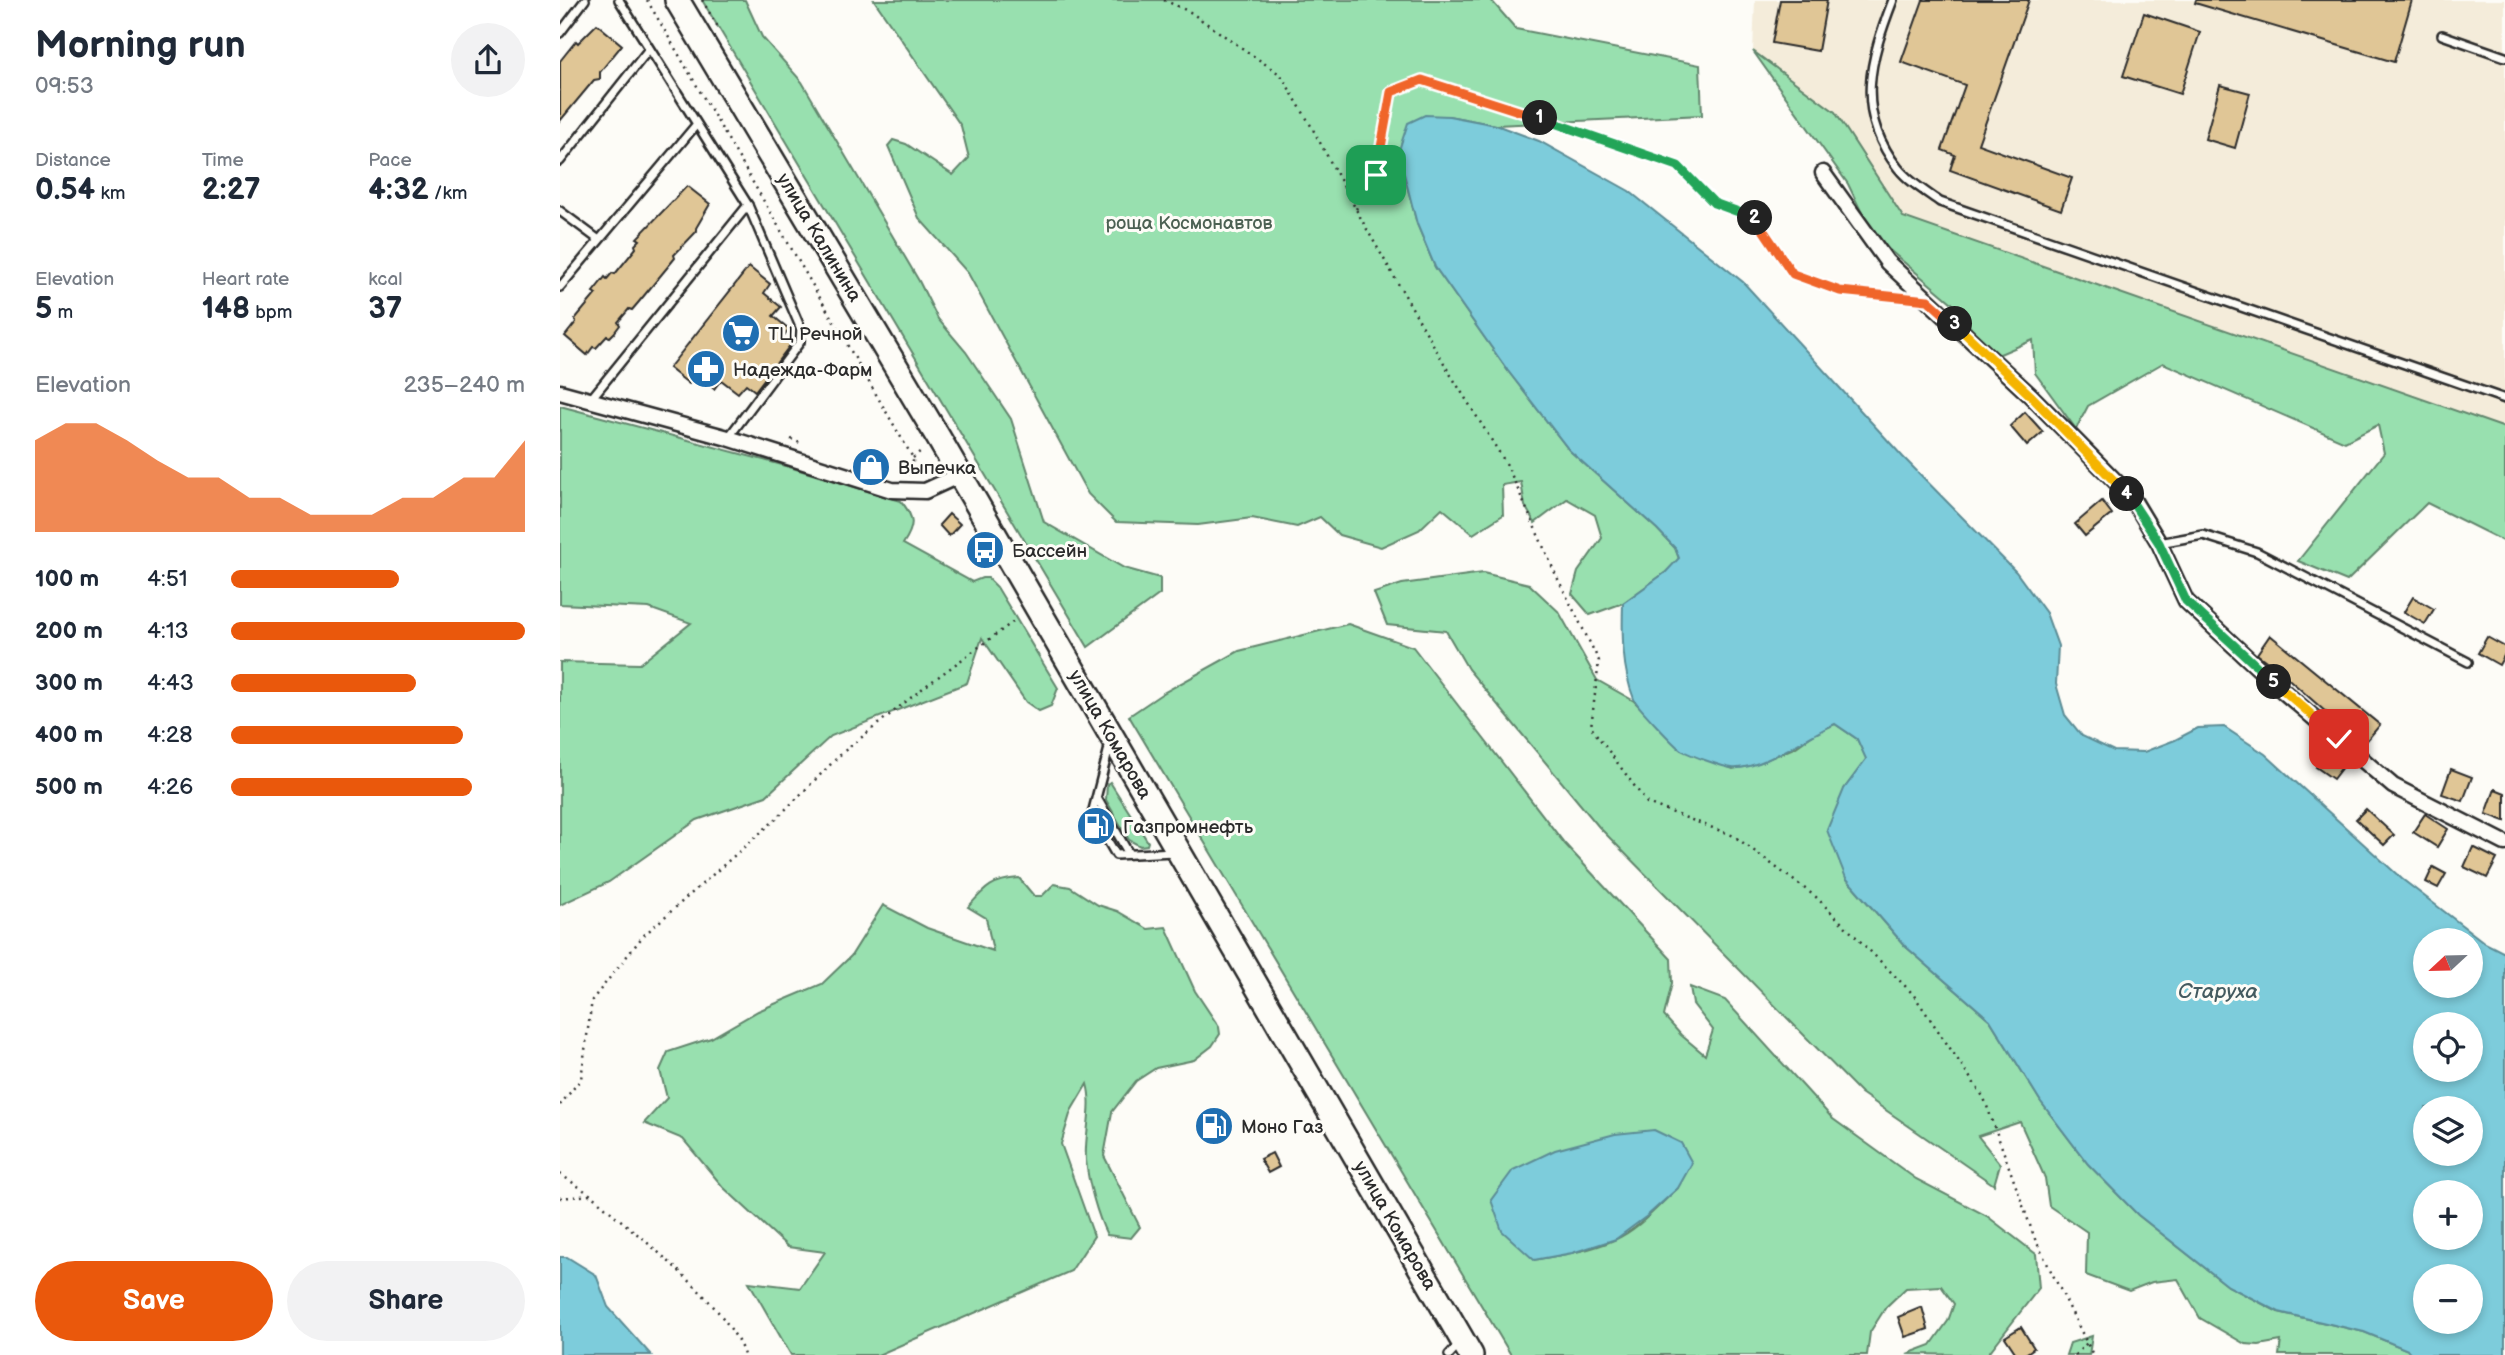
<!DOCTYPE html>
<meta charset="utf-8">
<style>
:root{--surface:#fff;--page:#f2f2f3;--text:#1f2937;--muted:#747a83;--accent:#ea580c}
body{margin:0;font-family:"Balsamiq Sans",sans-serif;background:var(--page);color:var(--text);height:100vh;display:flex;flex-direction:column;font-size:26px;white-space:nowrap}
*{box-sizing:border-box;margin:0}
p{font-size:23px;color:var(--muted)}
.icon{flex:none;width:38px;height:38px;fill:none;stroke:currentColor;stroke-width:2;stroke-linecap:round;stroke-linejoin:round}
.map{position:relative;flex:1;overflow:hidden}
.sheet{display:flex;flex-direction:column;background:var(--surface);width:560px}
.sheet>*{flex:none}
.needle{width:46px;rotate:248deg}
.tools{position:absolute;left:1853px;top:928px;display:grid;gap:14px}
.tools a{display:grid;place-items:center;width:70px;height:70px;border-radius:50%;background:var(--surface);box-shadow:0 4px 10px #0003;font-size:35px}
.pin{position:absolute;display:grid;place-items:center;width:60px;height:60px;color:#fff;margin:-30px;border-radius:14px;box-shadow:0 4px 10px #0006}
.km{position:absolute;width:35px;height:35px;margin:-18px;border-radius:50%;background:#222;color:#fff;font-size:19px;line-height:35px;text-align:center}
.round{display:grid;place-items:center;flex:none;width:74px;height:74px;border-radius:37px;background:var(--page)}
.head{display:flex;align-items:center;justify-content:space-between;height:119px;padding:0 35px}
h1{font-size:38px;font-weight:700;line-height:52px}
.figures{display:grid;grid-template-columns:repeat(3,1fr);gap:10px;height:119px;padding:7px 35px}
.figures div{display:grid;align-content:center}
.figures b{font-size:30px;font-weight:700}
.figures small{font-size:19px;font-weight:400}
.figures p{font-size:19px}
.chart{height:196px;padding:14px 35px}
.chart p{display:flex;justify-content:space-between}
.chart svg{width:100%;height:126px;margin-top:7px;fill:var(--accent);opacity:.7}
.button{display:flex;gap:14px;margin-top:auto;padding:14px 35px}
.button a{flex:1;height:80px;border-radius:42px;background:var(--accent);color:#fff;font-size:28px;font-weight:700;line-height:80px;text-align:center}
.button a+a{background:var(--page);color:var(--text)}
ul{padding:0 35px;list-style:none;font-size:23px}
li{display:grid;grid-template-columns:112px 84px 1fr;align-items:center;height:52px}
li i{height:18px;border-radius:9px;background:var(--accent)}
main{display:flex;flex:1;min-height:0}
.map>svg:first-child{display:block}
.built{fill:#f4ecda}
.green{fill:#98e0af;stroke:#62866d;stroke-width:2;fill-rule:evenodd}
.water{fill:#7dccdb;stroke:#5c8c95;stroke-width:2;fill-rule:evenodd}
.building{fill:#e0c696;stroke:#2b2b2b;stroke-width:2}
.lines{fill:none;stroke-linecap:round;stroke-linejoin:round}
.lane-casing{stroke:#2b2b2b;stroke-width:12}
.street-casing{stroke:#2b2b2b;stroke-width:19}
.primary-casing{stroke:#2b2b2b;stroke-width:28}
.path{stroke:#2b2b2b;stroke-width:2.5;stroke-dasharray:2 5;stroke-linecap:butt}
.lane{stroke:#fdfcf7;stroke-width:7}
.street{stroke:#fdfcf7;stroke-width:14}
.primary{stroke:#fdfcf7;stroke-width:23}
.split-1-casing{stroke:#fff;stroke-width:14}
.split-2-casing{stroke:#fff;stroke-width:14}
.split-3-casing{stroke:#fff;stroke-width:14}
.split-4-casing{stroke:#fff;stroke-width:14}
.split-5-casing{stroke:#fff;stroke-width:14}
.split-6-casing{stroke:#fff;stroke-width:14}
.split-1{stroke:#f0652b;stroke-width:9}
.split-2{stroke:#22a559;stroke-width:9}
.split-3{stroke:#f0652b;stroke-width:9}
.split-4{stroke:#f5b400;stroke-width:9}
.split-5{stroke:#22a559;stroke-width:9}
.split-6{stroke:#f5b400;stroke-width:9}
.labels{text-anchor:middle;stroke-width:6;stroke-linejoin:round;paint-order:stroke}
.park-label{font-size:19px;fill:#4c6153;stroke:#fdfcf7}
.street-label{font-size:19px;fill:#2b2b2b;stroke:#fdfcf7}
.poi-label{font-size:19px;fill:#2b2b2b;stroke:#fdfcf7;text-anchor:start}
.water-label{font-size:21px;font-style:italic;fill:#445b60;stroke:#fdfcf7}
</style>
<main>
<section class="sheet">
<div class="head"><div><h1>Morning run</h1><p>09:53</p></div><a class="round"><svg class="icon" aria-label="share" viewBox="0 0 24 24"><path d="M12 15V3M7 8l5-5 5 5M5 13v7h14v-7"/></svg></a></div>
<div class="figures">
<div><p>Distance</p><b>0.54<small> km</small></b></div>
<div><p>Time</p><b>2:27</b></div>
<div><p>Pace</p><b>4:32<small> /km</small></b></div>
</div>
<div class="figures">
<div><p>Elevation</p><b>5<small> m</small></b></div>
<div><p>Heart rate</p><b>148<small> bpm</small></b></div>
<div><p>kcal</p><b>37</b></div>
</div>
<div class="chart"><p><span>Elevation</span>235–240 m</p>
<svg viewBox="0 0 160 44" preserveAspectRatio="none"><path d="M0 44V12L10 6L20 6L30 12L40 19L50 25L60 25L70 32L80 32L90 38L100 38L110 38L120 32L130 32L140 25L150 25L160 12V44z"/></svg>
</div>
<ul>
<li><b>100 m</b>4:51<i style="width:57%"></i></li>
<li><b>200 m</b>4:13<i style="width:100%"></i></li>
<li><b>300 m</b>4:43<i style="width:63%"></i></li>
<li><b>400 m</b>4:28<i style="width:79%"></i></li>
<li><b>500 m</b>4:26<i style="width:82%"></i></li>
</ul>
<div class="button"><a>Save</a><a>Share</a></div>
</section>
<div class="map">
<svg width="1945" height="1355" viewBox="0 0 1945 1355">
<rect width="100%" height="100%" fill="#fdfcf7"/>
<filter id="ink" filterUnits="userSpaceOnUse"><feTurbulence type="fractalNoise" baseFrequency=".0143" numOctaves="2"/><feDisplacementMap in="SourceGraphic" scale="14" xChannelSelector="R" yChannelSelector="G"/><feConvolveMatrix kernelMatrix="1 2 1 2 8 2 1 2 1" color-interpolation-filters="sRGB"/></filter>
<g filter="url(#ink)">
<polygon class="built" points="1195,0 1945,0 1945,428 1343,217 1275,112 1193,51"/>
<g class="green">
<polygon points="142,0 185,0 202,37 242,82 359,281 378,319 406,352 451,419 484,522 564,568 600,578 600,594 528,647"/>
<polygon points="314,0 931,0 956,29 1140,65 1142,115 936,125 889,116 843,170 857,224 875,267 948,371 1009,450 1097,529 1115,548 1119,559 1106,572 1063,603 1030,615 1012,594 1018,572 1042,538 1035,515 1007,499 975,523 965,506 961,482 942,485 943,515 913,534 882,508 859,530 821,547 779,535 760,517 737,527 692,518 638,525 556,522 528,494 408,273 359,218 328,146 333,140 346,144 393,175 409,158 401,126"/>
<polygon points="1193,51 1275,112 1343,217 1945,428 1945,542 1867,503 1787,581 1738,561 1824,453 1818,425 1785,442 1603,363 1528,406 1516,429 1475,373 1473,340 1433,357 1392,303 1313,236 1288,184"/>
<path d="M0,406L226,466L341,501C355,518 355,526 343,544L412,582L422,578H428L437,587L498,688L491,706L479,711L466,702L422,638L407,683L271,736L206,796L137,820L49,882L0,905V662L80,664L131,623L89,608L0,604Z"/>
<polygon points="923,573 969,584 999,612 1037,680 1074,701 1121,750 1173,769 1201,762 1236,747 1257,732 1275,724 1297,739 1307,759 1284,789 1286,878 1345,946 1430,1020 1481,1102 1528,1164 1578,1215 1668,1286 1718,1312 1804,1332 1848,1350 1852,1355 1719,1355 1721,1341 1699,1345 1685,1344 1640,1318 1618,1279 1592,1282 1569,1291 1526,1275 1527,1232 1489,1206 1485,1178 1460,1122 1418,1136 1440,1164 1434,1185 1301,1093 1039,827 908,669 886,631 827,625 814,593 842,584"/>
<path d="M788,624L853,647L1005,844L1111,959L1112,983L1104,1016L1121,1035L1145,1055L1153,1030L1133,1004L1130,987L1165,1000L1273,1119L1356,1179L1427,1216L1476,1254L1479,1288L1427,1355L1347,1354L1371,1345L1388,1321L1394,1304L1381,1286L1346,1288L1326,1307L1310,1332L1307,1355H951L569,716L603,693L679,651ZM1118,1188C1099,1205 1078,1230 1054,1240C1029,1251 1001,1255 974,1260Z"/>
<polygon points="550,782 588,842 587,845 580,846 569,840 546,800 547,784"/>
<path d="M459,878L474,896H482L494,884L510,887L538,905L557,911L588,929L606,927L635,991L659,1027L660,1034L652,1046L634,1060L596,1068L576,1081L552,1112L544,1156L580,1227L571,1238L547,1235C537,1215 528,1182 526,1160C524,1135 534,1108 527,1084L511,1111L501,1144L534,1236L511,1271L318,1355H231L189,1282L240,1288L265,1252L228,1247L163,1187L123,1139L84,1123L107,1098L100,1070L108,1052L151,1038L198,1011L262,984L291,956L323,905L367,928L433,951L426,918L408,907C426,887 432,880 459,878Z"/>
<polygon points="1532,1336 1529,1355 1506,1355 1510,1343"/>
</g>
<g class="water">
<path d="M865,115L889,116L936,125L979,141L1069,191L1183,282L1343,457L1456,572L1486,613L1498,646L1496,684L1505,715L1522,736L1554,751L1584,752L1615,740L1638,728L1664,727L1705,754L1842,879L1925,943L1945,953V1355H1852L1848,1350L1804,1332L1719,1312L1668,1286L1578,1215L1528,1164L1481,1102L1430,1020L1345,946L1286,878L1267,830L1284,789L1306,759L1297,739L1275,724C1249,735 1200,771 1172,768C1162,767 1130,755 1121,750C1115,746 1076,705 1074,699C1062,669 1062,635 1063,603L1106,572L1119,558L1115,548L1097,529L1009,450L948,371L875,267L857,224L843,170L840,147L848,123ZM1866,940H1911V985H1866ZM1866,1024H1911V1069H1866ZM1866,1108H1911V1153H1866ZM1866,1192H1911V1237H1866ZM1866,1276H1911V1321H1866Z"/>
<polygon points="1094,1130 1121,1143 1132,1163 1118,1188 1087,1216 1056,1239 1012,1253 974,1260 942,1231 931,1200 953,1170 995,1150 1055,1134"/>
<polygon points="0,1257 7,1257 36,1275 48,1307 91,1355 0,1355"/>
</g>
<g class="building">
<polygon points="1220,0 1267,0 1258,51 1212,43"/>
<polygon points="1363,0 1469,0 1418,144 1512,178 1501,210 1390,170 1395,155 1382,150 1405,85 1341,62"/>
<polygon points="1636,0 1852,0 1834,62 1635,3"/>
<polygon points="1584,13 1640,32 1620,94 1563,76"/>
<polygon points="37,24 62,45 40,72 40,79 34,80 0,121 0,61 16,41 18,43"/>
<polygon points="1660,85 1690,93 1675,148 1645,139"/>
<polygon points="127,186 150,204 136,228 137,231 114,255 115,258 78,303 72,310 69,309 58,322 60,325 54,333 50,337 47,336 36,348 33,347 27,355 5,336 16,322 15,319 36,294 33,292 45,277 47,279 52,273 55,274 76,248 75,245 80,240 77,238"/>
<polygon points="189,267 210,284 204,293 221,307 213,316 229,329 223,337 231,344 195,391 186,384 178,393 161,380 154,389 137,375 129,384 109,368"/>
<polygon points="1465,412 1483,432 1467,446 1450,426"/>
<polygon points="1542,501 1552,514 1525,536 1515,524"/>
<polygon points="389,514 400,524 389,536 379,525"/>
<polygon points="1853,597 1874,609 1865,624 1844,612"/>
<polygon points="1710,635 1820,725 1803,745 1723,674 1697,654"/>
<polygon points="1927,637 1945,647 1945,654 1939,665 1918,653"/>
<polygon points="1770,749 1786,762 1773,779 1756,767"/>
<polygon points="1891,769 1912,777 1903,801 1882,794"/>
<polygon points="1935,789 1945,793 1945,821 1926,814"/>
<polygon points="1806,809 1834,835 1824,845 1796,819"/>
<polygon points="1865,814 1888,829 1877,847 1853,832"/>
<polygon points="1913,847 1937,859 1927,878 1904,867"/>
<polygon points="1873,867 1886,874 1878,888 1866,882"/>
<polygon points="712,1153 719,1167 708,1173 700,1159"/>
<polygon points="1362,1307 1368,1329 1345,1337 1338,1317"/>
<polygon points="1461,1327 1474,1348 1464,1355 1457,1355 1445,1337"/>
</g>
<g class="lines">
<defs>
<g id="lane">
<polyline points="59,0 188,205 241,329 240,342 168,438"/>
<path d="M1333,0C1310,60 1294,112 1338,168C1349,182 1366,192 1380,202L1945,399"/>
<polyline points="0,33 25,0"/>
<polyline points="1882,35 1945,57"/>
<polyline points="0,161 89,49"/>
<polyline points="0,211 39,240"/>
<polyline points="0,287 136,125"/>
<polyline points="30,400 188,205"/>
<polyline points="1599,543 1643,535 1697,552 1908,662"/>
<polyline points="550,744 532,814 556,855 614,852"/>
<polyline points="537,798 569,854"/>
<polyline points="889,1355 900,1343"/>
</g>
<g id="street">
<polyline points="1263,173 1327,262 1470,395 1572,498 1599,543 1626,601 1724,692 1833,786 1945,843"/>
<polyline points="0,392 168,438 332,490 365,491 400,475"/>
</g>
<polyline id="primary" points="117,0 378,437 911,1355"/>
</defs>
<use href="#lane" class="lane-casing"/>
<use href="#street" class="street-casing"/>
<use href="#primary" class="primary-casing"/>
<g class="path">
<polyline points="87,0 353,458 353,469 347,476"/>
<polyline points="142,0 158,27"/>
<polyline points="604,0 630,12 721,75 750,124 805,226 889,372 947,465 996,575 1039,661 1031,727 1087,803 1174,836 1256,897 1353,994 1424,1098 1475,1239 1533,1355"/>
<polyline points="796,209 816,175 831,92 862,80 1044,138 1118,166 1154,203 1194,216 1233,274 1280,291 1343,297"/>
<polyline points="231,439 242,444"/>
<polyline points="353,458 363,449"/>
<polyline points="0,1105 21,1079 32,1000 83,936 216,819 282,753 363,688 457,619"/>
<polyline points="0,1174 31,1195"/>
<path d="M0,1198L31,1195C74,1233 167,1302 184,1355"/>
<polyline points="1515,1355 1527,1343"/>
</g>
<use href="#lane" class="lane"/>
<use href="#street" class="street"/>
<use href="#primary" class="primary"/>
</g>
</g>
<g class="lines" filter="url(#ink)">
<defs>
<polyline id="split-1" points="816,175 831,92 862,80 980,118"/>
<polyline id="split-2" points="980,118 1118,166 1154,203 1195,218"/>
<polyline id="split-3" points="1195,218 1233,274 1280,291 1368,300 1395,324"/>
<polyline id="split-4" points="1395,324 1470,395 1567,494"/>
<polyline id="split-5" points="1567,494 1599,543 1626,601 1714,682"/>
<polyline id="split-6" points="1714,682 1779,739"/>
</defs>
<use href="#split-1" class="split-1-casing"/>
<use href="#split-2" class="split-2-casing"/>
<use href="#split-3" class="split-3-casing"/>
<use href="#split-4" class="split-4-casing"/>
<use href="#split-5" class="split-5-casing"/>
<use href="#split-6" class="split-6-casing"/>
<use href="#split-1" class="split-1"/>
<use href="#split-2" class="split-2"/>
<use href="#split-3" class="split-3"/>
<use href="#split-4" class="split-4"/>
<use href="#split-5" class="split-5"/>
<use href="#split-6" class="split-6"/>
</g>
<defs>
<symbol id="supermarket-disc" viewBox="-11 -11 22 22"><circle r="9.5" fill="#1f6fb2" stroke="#fdfcf7"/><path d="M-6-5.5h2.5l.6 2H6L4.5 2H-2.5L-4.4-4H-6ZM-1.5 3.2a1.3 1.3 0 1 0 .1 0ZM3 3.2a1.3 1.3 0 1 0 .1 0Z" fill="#fff"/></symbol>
<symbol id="pharmacy-disc" viewBox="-11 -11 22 22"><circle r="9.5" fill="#1f6fb2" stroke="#fdfcf7"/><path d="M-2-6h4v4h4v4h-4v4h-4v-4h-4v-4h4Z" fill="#fff"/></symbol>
<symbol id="shop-disc" viewBox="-11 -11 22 22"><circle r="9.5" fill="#1f6fb2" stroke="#fdfcf7"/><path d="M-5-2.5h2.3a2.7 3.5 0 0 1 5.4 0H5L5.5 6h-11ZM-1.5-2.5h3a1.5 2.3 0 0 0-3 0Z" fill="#fff"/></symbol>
<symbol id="bus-disc" viewBox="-11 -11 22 22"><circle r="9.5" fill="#1f6fb2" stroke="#fdfcf7"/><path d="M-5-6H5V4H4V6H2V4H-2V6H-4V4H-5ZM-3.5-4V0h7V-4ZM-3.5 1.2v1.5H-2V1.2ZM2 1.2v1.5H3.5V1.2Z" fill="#fff"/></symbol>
<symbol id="fuel-disc" viewBox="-11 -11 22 22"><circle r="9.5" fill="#1f6fb2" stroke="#fdfcf7"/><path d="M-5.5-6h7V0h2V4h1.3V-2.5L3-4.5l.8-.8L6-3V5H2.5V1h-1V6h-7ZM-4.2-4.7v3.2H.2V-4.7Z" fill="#fff"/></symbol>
</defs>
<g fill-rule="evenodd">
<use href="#supermarket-disc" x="159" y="311" width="44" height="44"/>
<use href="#pharmacy-disc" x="124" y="347" width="44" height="44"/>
<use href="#shop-disc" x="289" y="445" width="44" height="44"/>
<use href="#bus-disc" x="403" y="528" width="44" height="44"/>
<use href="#fuel-disc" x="514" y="804" width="44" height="44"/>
<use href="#fuel-disc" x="632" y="1104" width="44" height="44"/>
</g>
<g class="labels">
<g class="park-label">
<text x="629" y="229">роща Космонавтов</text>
</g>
<g class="street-label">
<text transform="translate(260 237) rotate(59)" y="7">улица Калинина</text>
<text transform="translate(551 734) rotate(60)" y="7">улица Комарова</text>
<text transform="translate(836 1225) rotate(60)" y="7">улица Комарова</text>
</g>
<g class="poi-label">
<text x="208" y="340">ТЦ Речной</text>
<text x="173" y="376">Надежда-Фарм</text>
<text x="338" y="474">Выпечка</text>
<text x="452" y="557">Бассейн</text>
<text x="563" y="833">Газпромнефть</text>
<text x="681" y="1133">Моно Газ</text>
</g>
<g class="water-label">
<text x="1658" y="998">Старуха</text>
</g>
</g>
</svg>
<div class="tools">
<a><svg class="needle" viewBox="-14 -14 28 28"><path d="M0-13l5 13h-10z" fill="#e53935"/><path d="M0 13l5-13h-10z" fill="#747a83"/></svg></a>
<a><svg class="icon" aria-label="locate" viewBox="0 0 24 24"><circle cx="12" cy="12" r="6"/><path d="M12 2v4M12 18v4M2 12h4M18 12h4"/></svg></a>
<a><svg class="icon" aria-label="layers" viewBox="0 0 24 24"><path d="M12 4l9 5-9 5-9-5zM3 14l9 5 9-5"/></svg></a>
<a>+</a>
<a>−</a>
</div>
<div class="pin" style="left:816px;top:175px;background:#1e9e55"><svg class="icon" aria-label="arrive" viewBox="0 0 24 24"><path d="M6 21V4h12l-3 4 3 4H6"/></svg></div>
<div class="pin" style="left:1779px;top:739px;background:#d93025"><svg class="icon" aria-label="check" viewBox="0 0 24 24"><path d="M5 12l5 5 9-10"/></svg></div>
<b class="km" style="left:980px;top:118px">1</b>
<b class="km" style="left:1195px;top:218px">2</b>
<b class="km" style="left:1395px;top:324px">3</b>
<b class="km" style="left:1567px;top:494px">4</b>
<b class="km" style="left:1714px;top:682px">5</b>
</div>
</main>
